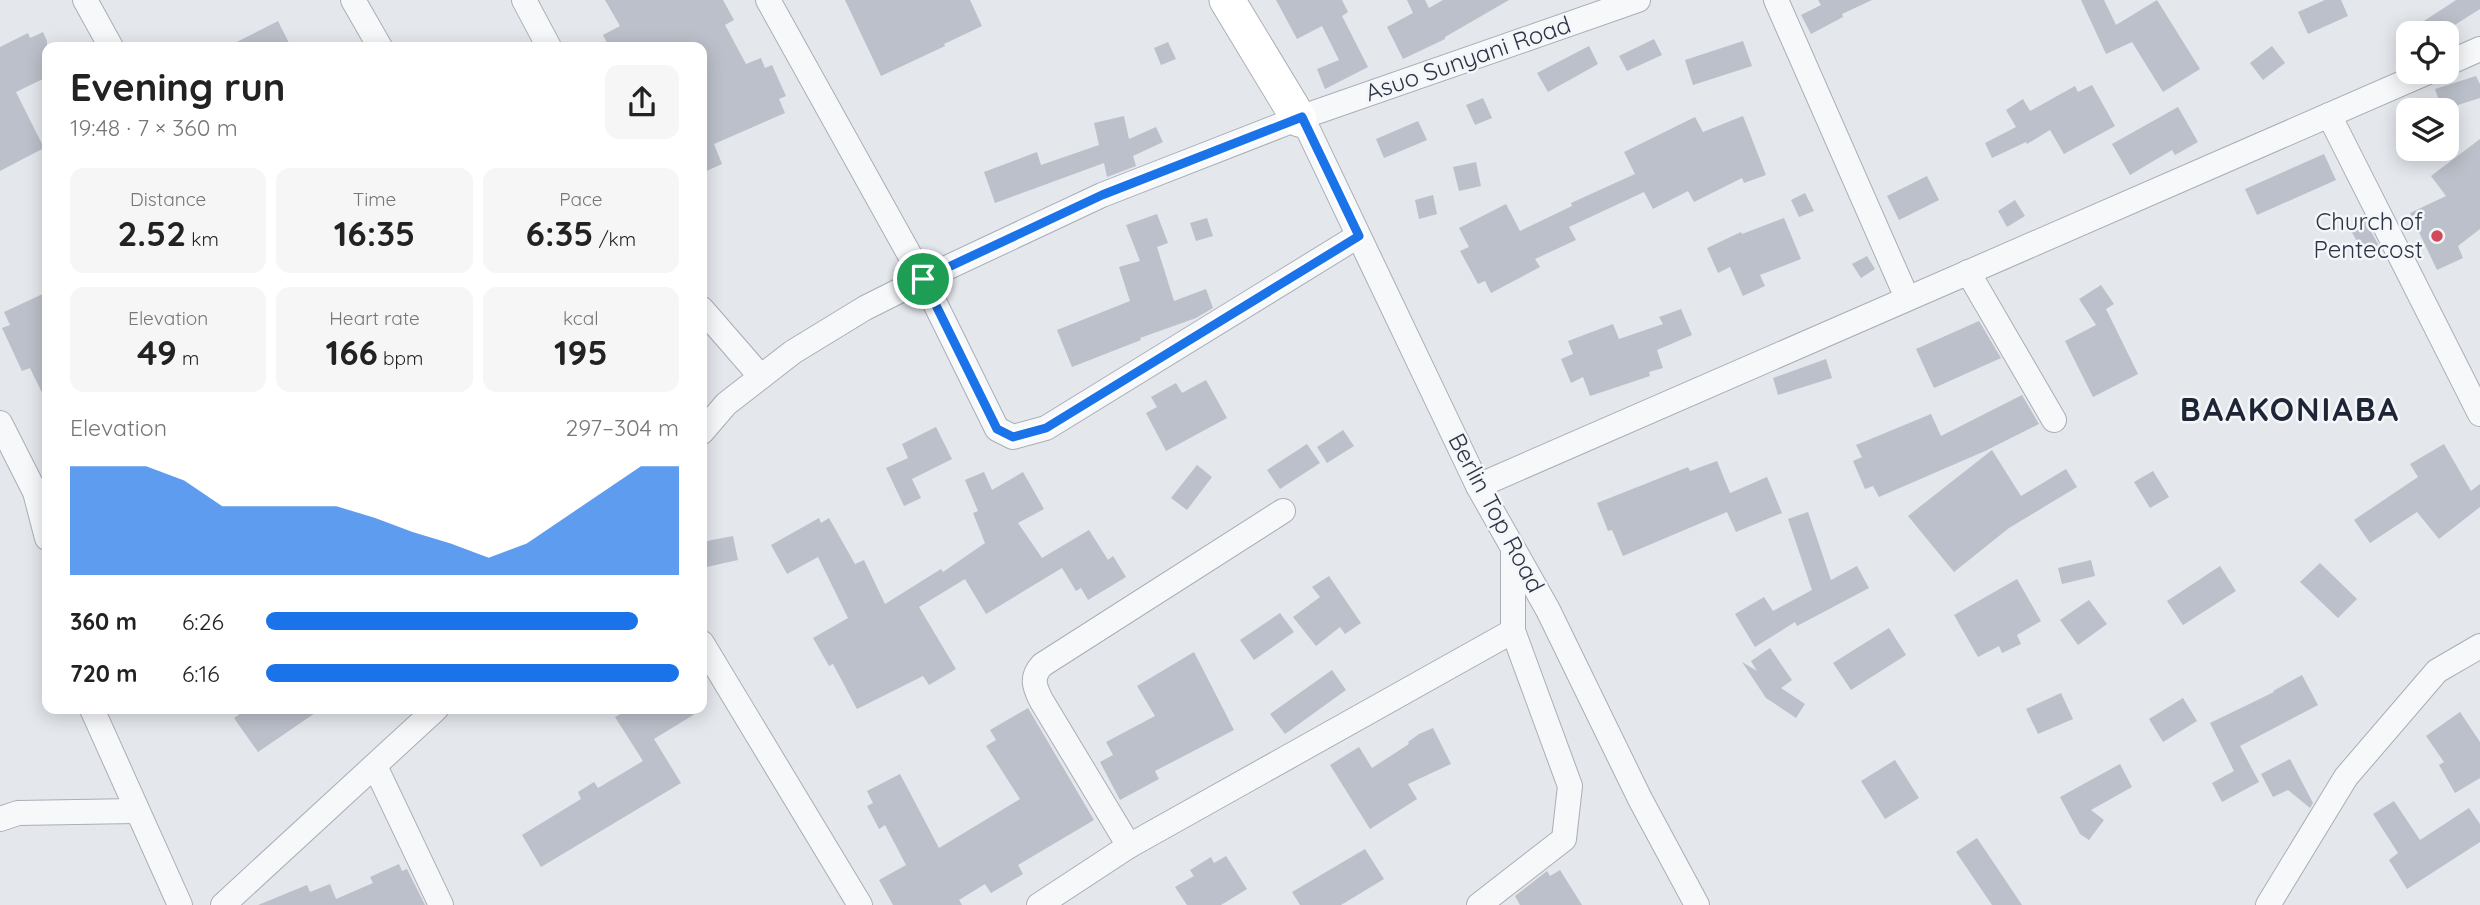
<!DOCTYPE html>
<meta charset="utf-8">
<style>
:root{--surface:#fff;--page:#f6f6f6;--text:#222;--muted:#767676;--accent:#1a73e8}
body{margin:0;font-family:Quicksand,sans-serif;background:var(--page);color:var(--text);height:100vh;display:flex;flex-direction:column;font-size:26px;white-space:nowrap}
*{box-sizing:border-box;margin:0}
p{font-size:23px;color:var(--muted)}
.icon{flex:none;width:38px;height:38px;fill:none;stroke:currentColor;stroke-width:2;stroke-linecap:round;stroke-linejoin:round}
.map{position:relative;flex:1;overflow:hidden}
.panel{position:absolute;left:42px;top:42px;width:665px;height:672px;display:flex;flex-direction:column;background:var(--surface);border-radius:14px;box-shadow:0 4px 18px #0003}
.panel>*{flex:none}
.buttons{position:absolute;left:2396px;top:21px;display:grid;gap:14px}
.buttons a{display:grid;place-items:center;width:63px;height:63px;border-radius:14px;background:var(--surface);box-shadow:0 4px 18px #0003;font-size:35px}
.pin{position:absolute;display:grid;place-items:center;width:60px;height:60px;color:#fff;margin:-30px;border:4px solid #fff;border-radius:50%;box-shadow:0 2px 7px #0007}
.round{display:grid;place-items:center;flex:none;width:74px;height:74px;border-radius:14px;background:var(--page)}
.overview{display:flex;align-items:center;justify-content:space-between;height:119px;padding:0 28px}
h1{font-size:38px;font-weight:700;line-height:52px}
.metrics{display:grid;grid-template-columns:repeat(3,1fr);gap:10px;height:119px;padding:7px 28px}
.metrics div{display:grid;align-content:center;border-radius:14px;background:var(--page);text-align:center}
.metrics b{font-size:35px;font-weight:700}
.metrics small{font-size:19px;font-weight:400}
.metrics p{font-size:19px}
.chart{height:196px;padding:14px 28px}
.chart p{display:flex;justify-content:space-between}
.chart svg{width:100%;height:126px;margin-top:7px;fill:var(--accent);opacity:.7}
ul{padding:0 28px;list-style:none;font-size:23px}
li{display:grid;grid-template-columns:112px 84px 1fr;align-items:center;height:52px}
li i{height:18px;border-radius:9px;background:var(--accent)}
.map>svg:first-child{display:block}
.building{fill:#bbc0ca}
.lines{fill:none;stroke-linecap:round;stroke-linejoin:round}
.street-casing{stroke:#a9aeb7;stroke-width:26}
.secondary-casing{stroke:#a9aeb7;stroke-width:37}
.street{stroke:#f7f8fa;stroke-width:24}
.secondary{stroke:#fff;stroke-width:35}
.route-casing{stroke:#fff;stroke-width:14}
.route{stroke:#1a73e8;stroke-width:9}
.poi-dot{fill:#d1495b;stroke:#f4f6f9;stroke-width:2.5}
.labels{text-anchor:middle;stroke-width:5;stroke-linejoin:round;paint-order:stroke}
.street-label{font-size:24px;fill:#2b3445;stroke:#f4f6f9}
.poi-label{font-size:24px;fill:#2b3445;stroke:#f4f6f9;text-anchor:end}
.district-label{font-size:32px;font-weight:bold;letter-spacing:2px;fill:#1d2536;stroke:#f4f6f9}
</style>
<div class="map">
<svg width="2480" height="905" viewBox="0 0 2480 905">
<rect width="100%" height="100%" fill="#e4e7ec"/>
<g class="building">
<polygon points="605,0 723,0 734,20 725,25 746,64 761,58 765,68 772,65 786,96 779,99 785,113 714,144 722,164 702,173 702,47 609,47 603,35 620,26"/>
<polygon points="845,0 970,0 982,26 944,44 945,46 881,76"/>
<polygon points="1276,0 1342,0 1348,12 1342,16 1368,67 1325,89 1317,69 1339,60 1322,26 1297,39"/>
<polygon points="1407,0 1425,0 1429,8 1443,0 1509,0 1445,37 1445,39 1403,59 1387,27 1413,13"/>
<polygon points="1818,0 1872,0 1842,14 1843,17 1811,34 1801,15 1821,5"/>
<polygon points="2081,0 2104,0 2116,25 2157,0 2200,69 2163,92 2132,42 2106,54"/>
<polygon points="2325,0 2341,0 2348,16 2308,34 2298,12"/>
<polygon points="2456,0 2480,0 2480,9 2442,33 2428,33 2421,23"/>
<polygon points="278,21 291,47 227,47"/>
<polygon points="43,32 47,41 47,77 16,92 44,148 0,171 0,47 28,33 30,38"/>
<polygon points="1654,39 1662,55 1627,71 1619,56"/>
<polygon points="1743,41 1752,66 1693,85 1685,60"/>
<polygon points="1168,42 1176,59 1161,65 1154,48"/>
<polygon points="1589,46 1598,64 1548,92 1537,73"/>
<polygon points="2272,46 2285,63 2263,80 2250,63"/>
<polygon points="2476,76 2480,84 2480,98 2442,110 2435,89"/>
<polygon points="2092,85 2115,126 2064,154 2050,130 2027,144 2026,142 1992,158 1985,143 2016,127 2006,110 2023,99 2030,111 2075,86 2078,92"/>
<polygon points="1483,98 1492,118 1475,125 1466,105"/>
<polygon points="2178,107 2198,142 2175,155 2172,150 2130,175 2112,144"/>
<polygon points="1124,116 1129,139 1156,127 1163,142 1133,156 1136,166 1107,177 1104,163 995,203 984,172 1037,152 1041,165 1099,145 1094,123"/>
<polygon points="1743,116 1766,175 1744,183 1742,178 1694,202 1688,191 1653,209 1644,192 1569,227 1576,240 1535,259 1540,267 1491,293 1485,281 1478,284 1460,251 1469,247 1459,228 1506,204 1520,231 1572,206 1571,203 1635,174 1624,152 1695,117 1703,132"/>
<polygon points="1418,121 1427,140 1384,158 1376,139"/>
<polygon points="2480,139 2480,229 2458,246 2463,258 2437,270 2410,213 2446,196 2431,176"/>
<polygon points="2324,154 2336,180 2257,215 2245,189"/>
<polygon points="1476,162 1481,186 1459,191 1453,167"/>
<polygon points="1927,176 1939,200 1899,220 1887,196"/>
<polygon points="1805,193 1814,211 1799,217 1791,200"/>
<polygon points="1433,195 1437,214 1419,219 1415,200"/>
<polygon points="2015,200 2025,216 2007,227 1998,211"/>
<polygon points="1157,214 1168,243 1157,247 1174,301 1206,289 1213,308 1196,318 1140,338 1141,340 1072,367 1057,330 1130,301 1119,267 1140,261 1126,225"/>
<polygon points="1207,218 1213,236 1196,241 1190,223"/>
<polygon points="1784,218 1801,259 1760,275 1765,286 1743,296 1730,267 1718,273 1707,248 1741,232 1742,234"/>
<polygon points="2364,219 2379,246 2365,254 2349,228"/>
<polygon points="1867,256 1875,269 1861,278 1852,264"/>
<polygon points="2101,285 2114,304 2106,309 2138,374 2093,397 2065,341 2096,325 2079,299"/>
<polygon points="47,292 47,403 30,368 22,371 2,328 10,325 4,312"/>
<polygon points="1681,309 1692,335 1657,350 1663,368 1649,372 1650,376 1590,396 1583,377 1571,383 1561,359 1573,354 1568,341 1613,324 1619,339 1663,324 1659,317"/>
<polygon points="1979,321 2001,358 1934,388 1916,349"/>
<polygon points="1826,359 1832,378 1778,395 1773,378"/>
<polygon points="1206,380 1227,418 1166,451 1146,413 1157,407 1151,397 1176,383 1182,393"/>
<polygon points="2022,395 2039,424 1985,451 1879,497 1873,486 1865,489 1853,461 1862,457 1856,445 1931,414 1941,436"/>
<polygon points="936,427 952,459 912,479 921,498 904,506 886,468 908,458 902,444"/>
<polygon points="1343,430 1354,446 1327,463 1317,447"/>
<polygon points="1307,444 1320,463 1280,489 1267,470"/>
<polygon points="2444,444 2471,491 2480,484 2480,507 2439,539 2417,512 2370,543 2354,520 2418,477 2410,464"/>
<polygon points="1992,450 2021,496 2066,469 2077,487 2009,528 1954,572 1908,516"/>
<polygon points="1717,461 1730,493 1767,477 1782,513 1736,532 1727,512 1623,556 1612,530 1608,531 1597,503 1688,467 1690,471"/>
<polygon points="1197,465 1212,477 1187,510 1171,498"/>
<polygon points="2153,471 2169,497 2150,508 2134,482"/>
<polygon points="984,472 992,490 1023,472 1044,509 1018,523 1042,558 1089,530 1108,560 1113,556 1126,577 1088,600 1081,588 1076,591 1062,568 986,614 965,579 919,607 956,669 929,685 923,676 857,709 833,664 829,666 813,638 848,618 818,557 787,574 771,545 819,518 821,523 829,518 855,564 864,560 885,604 941,569 943,572 985,543 973,513 978,511 965,480"/>
<polygon points="1808,512 1831,580 1857,566 1869,588 1797,626 1795,622 1755,647 1735,614 1764,597 1773,611 1812,590 1788,519"/>
<polygon points="733,536 738,560 702,568 702,542"/>
<polygon points="2091,560 2095,576 2062,584 2058,568"/>
<polygon points="2320,563 2357,599 2338,618 2300,582"/>
<polygon points="2220,566 2236,591 2183,625 2167,601"/>
<polygon points="1329,576 1361,623 1345,634 1340,627 1316,646 1293,617 1320,597 1312,587"/>
<polygon points="2017,579 2041,621 2017,635 2021,644 2002,653 1999,646 1978,657 1954,615"/>
<polygon points="2089,600 2107,624 2078,645 2060,620"/>
<polygon points="1280,613 1294,632 1254,660 1240,640"/>
<polygon points="1889,628 1906,655 1851,690 1833,663"/>
<polygon points="1770,648 1792,680 1781,688 1805,704 1796,718 1766,698 1742,662 1757,671 1751,661"/>
<polygon points="1194,652 1234,730 1155,771 1159,779 1120,800 1100,762 1113,755 1106,742 1155,716 1137,686"/>
<polygon points="1332,670 1346,690 1285,734 1270,714"/>
<polygon points="2302,675 2318,705 2240,746 2259,782 2222,802 2212,783 2234,771 2210,723 2274,692 2273,691"/>
<polygon points="2061,693 2073,719 2038,734 2026,709"/>
<polygon points="2183,698 2197,721 2163,742 2149,719"/>
<polygon points="1028,708 1094,820 1018,865 1023,874 991,893 985,884 959,900 962,905 893,905 879,880 906,865 885,825 879,829 867,806 873,803 867,791 900,774 939,848 1020,799 986,746 996,740 990,730"/>
<polygon points="247,709 321,709 258,752 234,718"/>
<polygon points="630,709 703,709 654,739 681,783 541,867 522,835 581,799 578,792 594,782 598,788 643,761 615,717"/>
<polygon points="2460,712 2480,742 2480,778 2455,793 2439,765 2444,762 2426,736"/>
<polygon points="1433,728 1451,764 1408,784 1417,799 1370,829 1330,765 1359,747 1372,768 1409,744 1408,742 1419,734"/>
<polygon points="2290,759 2313,803 2310,808 2288,790 2273,797 2261,774"/>
<polygon points="1895,760 1919,798 1885,819 1861,781"/>
<polygon points="2120,764 2132,787 2091,810 2104,820 2089,840 2080,834 2060,797"/>
<polygon points="2394,801 2420,840 2469,808 2480,824 2480,842 2407,889 2389,860 2398,853 2373,814"/>
<polygon points="1977,838 2022,905 1992,905 1956,852"/>
<polygon points="1365,849 1384,879 1341,905 1300,905 1292,892"/>
<polygon points="1226,856 1247,889 1221,905 1187,905 1175,887 1194,876 1190,870 1211,857 1214,863"/>
<polygon points="399,864 402,871 407,869 425,905 258,905 307,885 310,892 330,884 336,899 373,883 370,877"/>
<polygon points="1560,870 1582,905 1520,905 1515,896 1547,871 1550,876"/>
</g>
<g class="lines">
<defs>
<g id="street">
<polyline points="85,0 111,47"/>
<polyline points="353,0 380,47"/>
<polyline points="524,0 549,47"/>
<polyline points="768,0 923,279 997,429 1013,437 1046,428 1358,236"/>
<polyline points="1776,0 1907,298"/>
<polyline points="2446,64 2480,49"/>
<polyline points="2329,115 2480,414"/>
<polyline points="1302,117 1478,486 1548,610 1640,799 1697,905"/>
<polyline points="1968,272 2054,420"/>
<polyline points="702,309 761,377"/>
<polyline points="0,423 35,492 47,538"/>
<polyline points="702,432 726,404 793,352 865,308 923,279 1102,195 1302,117 1638,0"/>
<polyline points="1478,486 2428,72"/>
<polyline points="702,643 860,905"/>
<polyline points="92,709 180,905"/>
<polyline points="375,766 441,905"/>
<polyline points="0,819 18,813 136,811"/>
<path d="M1129,846L1041,700C1034,686 1031,677 1042,665L1283,511"/>
<polyline points="223,905 436,709"/>
<polyline points="1039,905 1129,846 1513,631"/>
<polyline points="1479,905 1564,839 1570,786 1513,631 1513,553"/>
<polyline points="2268,905 2346,777 2437,671 2480,646"/>
</g>
<polyline id="secondary" points="1227,0 1299,119"/>
</defs>
<use href="#street" class="street-casing"/>
<use href="#secondary" class="secondary-casing"/>
<use href="#street" class="street"/>
<use href="#secondary" class="secondary"/>
</g>
<g class="lines">
<defs>
<polygon id="route" points="1302,117 1359,236 1046,428 1013,437 997,429 923,279 1102,195"/>
</defs>
<use href="#route" class="route-casing"/>
<use href="#route" class="route"/>
</g>
<circle class="poi-dot" cx="2437" cy="236" r="7"/>
<g class="labels">
<g class="street-label">
<text transform="translate(1468 59) rotate(-19)" y="8">Asuo Sunyani Road</text>
<text transform="translate(1496 513) rotate(62)" y="8">Berlin Top Road</text>
</g>
<g class="poi-label">
<text x="2423" y="230">Church of<tspan x="2423" dy="28">Pentecost</tspan></text>
</g>
<g class="district-label">
<text x="2290" y="421">BAAKONIABA</text>
</g>
</g>
</svg>
<div class="buttons">
<a><svg class="icon" aria-label="locate" viewBox="0 0 24 24"><circle cx="12" cy="12" r="6"/><path d="M12 2v4M12 18v4M2 12h4M18 12h4"/></svg></a>
<a><svg class="icon" aria-label="layers" viewBox="0 0 24 24"><path d="M12 4l9 5-9 5-9-5zM3 14l9 5 9-5"/></svg></a>
</div>
<div class="pin" style="left:923px;top:279px;background:#1e9e55"><svg class="icon" aria-label="arrive" viewBox="0 0 24 24"><path d="M6 21V4h12l-3 4 3 4H6"/></svg></div>
<section class="panel">
<div class="overview"><div><h1>Evening run</h1><p>19:48 · 7 × 360 m</p></div><a class="round"><svg class="icon" aria-label="share" viewBox="0 0 24 24"><path d="M12 15V3M7 8l5-5 5 5M5 13v7h14v-7"/></svg></a></div>
<div class="metrics">
<div><p>Distance</p><b>2.52<small> km</small></b></div>
<div><p>Time</p><b>16:35</b></div>
<div><p>Pace</p><b>6:35<small> /km</small></b></div>
</div>
<div class="metrics">
<div><p>Elevation</p><b>49<small> m</small></b></div>
<div><p>Heart rate</p><b>166<small> bpm</small></b></div>
<div><p>kcal</p><b>195</b></div>
</div>
<div class="chart"><p><span>Elevation</span>297–304 m</p>
<svg viewBox="0 0 160 44" preserveAspectRatio="none"><path d="M0 44V6L10 6L20 6L30 11L40 20L50 20L60 20L70 20L80 24L90 29L100 33L110 38L120 33L130 24L140 15L150 6L160 6V44z"/></svg>
</div>
<ul>
<li><b>360 m</b>6:26<i style="width:90%"></i></li>
<li><b>720 m</b>6:16<i style="width:100%"></i></li>
</ul>
</section>
</div>
